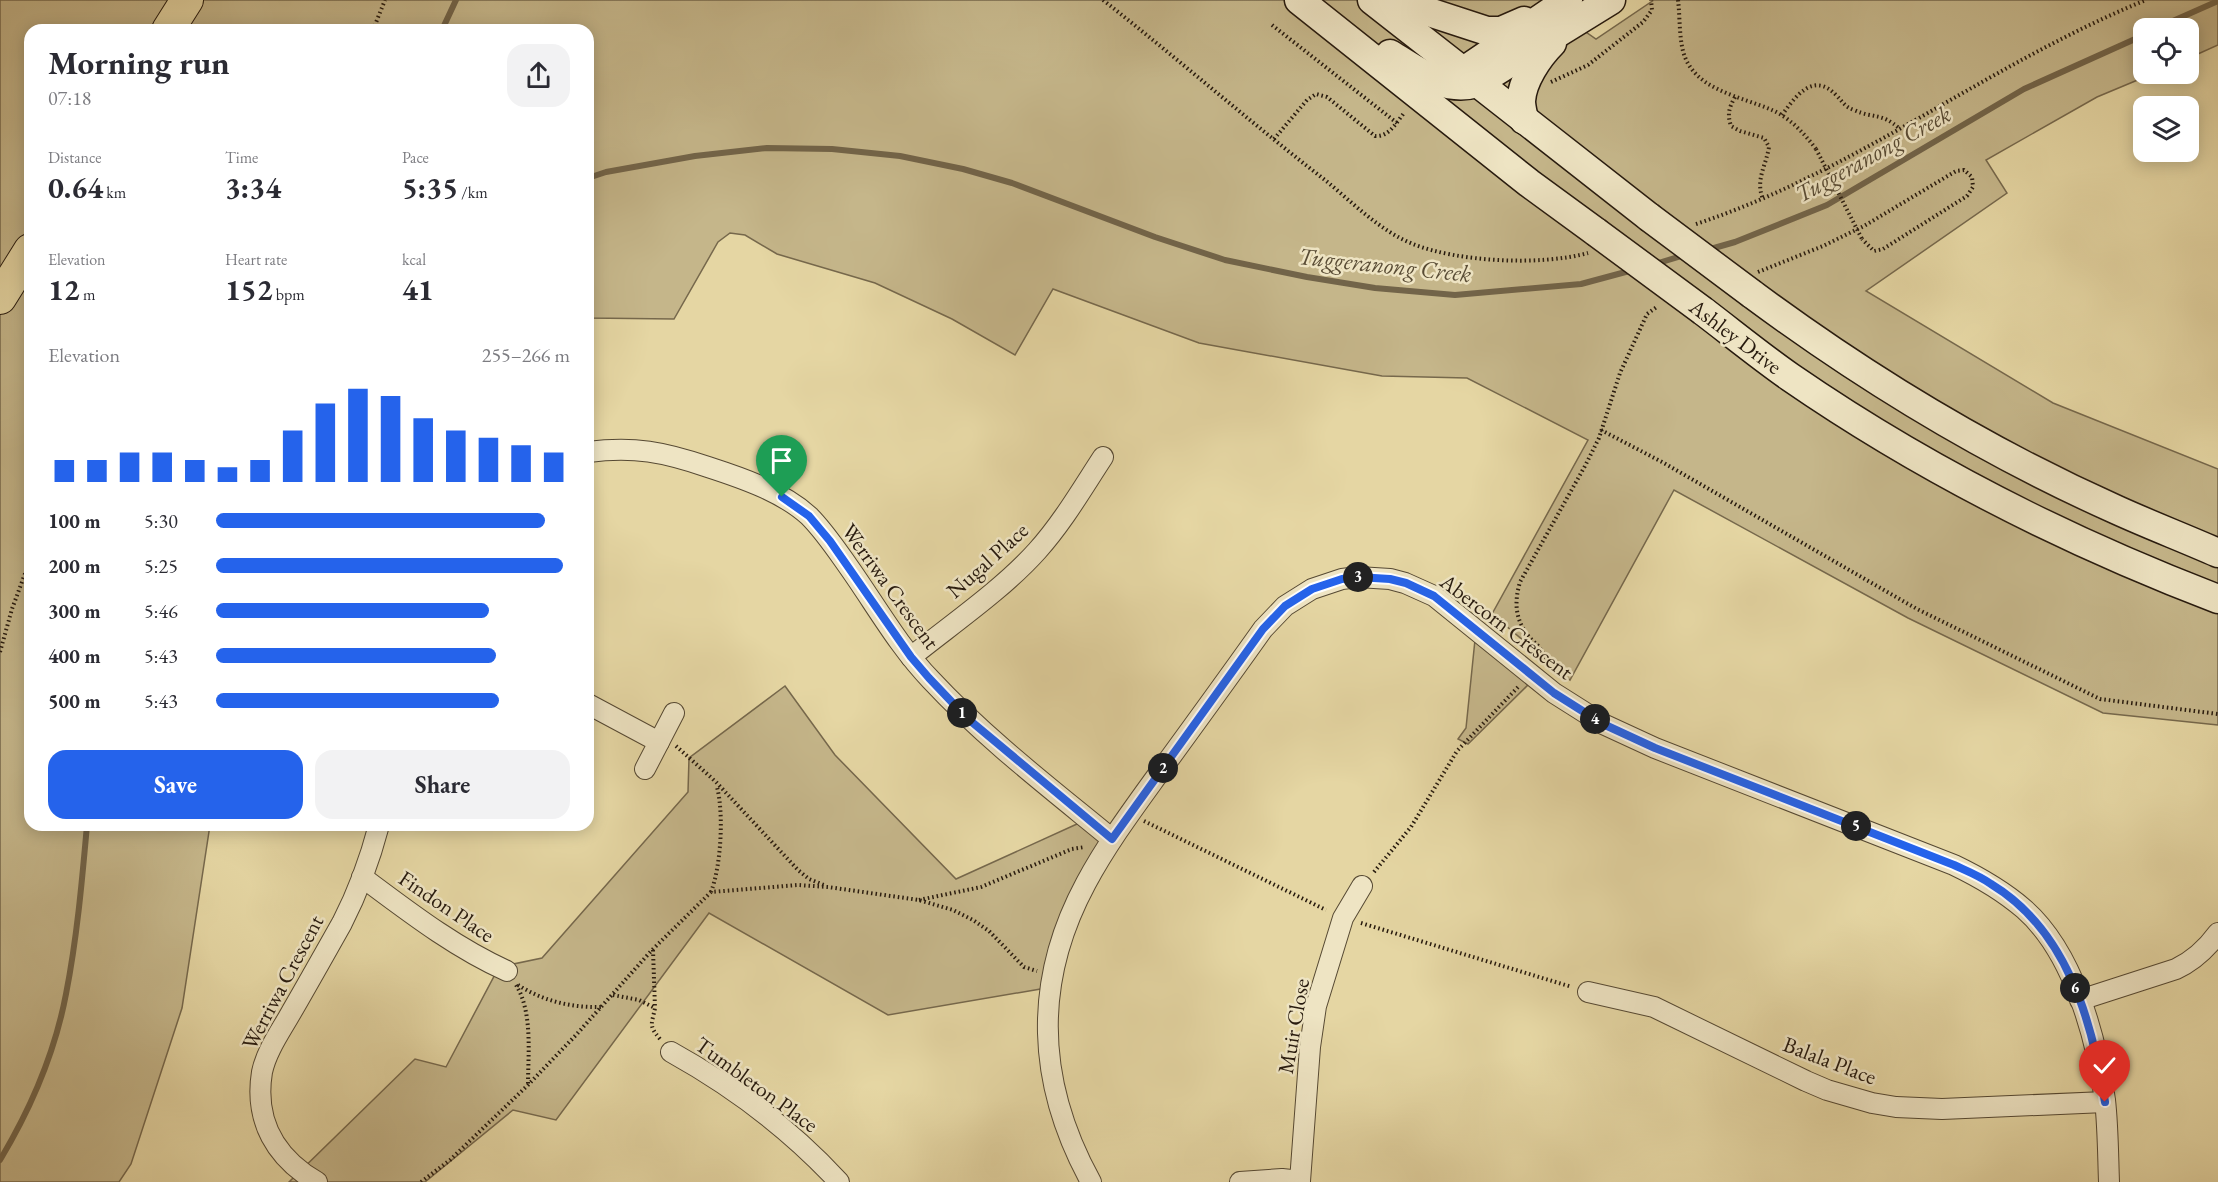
<!DOCTYPE html>
<meta charset="utf-8">
<style>
:root{--surface:#fff;--page:#f2f2f3;--text:#2b2b33;--muted:#7c7c81;--accent:#2563eb}
body{margin:0;font-family:"EB Garamond",serif;background:var(--page);color:var(--text);height:100vh;display:flex;flex-direction:column;font-size:22px;white-space:nowrap}
*{box-sizing:border-box;margin:0}
p{font-size:20px;color:var(--muted)}
.icon{flex:none;width:33px;height:33px;fill:none;stroke:currentColor;stroke-width:2;stroke-linecap:round;stroke-linejoin:round}
.map{position:relative;flex:1;overflow:hidden}
.side{position:absolute;left:24px;top:24px;width:570px;height:807px;display:flex;flex-direction:column;background:var(--surface);border-radius:18px;box-shadow:0 3px 15px #0003}
.side>*{flex:none}
.buttons{position:absolute;left:2133px;top:18px;display:grid;gap:12px}
.buttons a{display:grid;place-items:center;width:66px;height:66px;border-radius:12px;background:var(--surface);box-shadow:0 3px 15px #0003;font-size:30px}
.pin{position:absolute;display:grid;place-items:center;width:51px;height:51px;color:#fff;margin:-62px -26px;border-radius:50% 50% 50% 0;rotate:-45deg;box-shadow:0 0 6px #0007}
.pin .icon{rotate:45deg}
.km{position:absolute;width:30px;height:30px;margin:-15px;border-radius:50%;background:#222;color:#fff;font-size:16px;line-height:30px;text-align:center}
.round{display:grid;place-items:center;flex:none;width:63px;height:63px;border-radius:18px;background:var(--page)}
.headline{display:flex;align-items:center;justify-content:space-between;height:102px;padding:0 24px}
h1{font-size:33px;font-weight:700;line-height:45px}
.figures{display:grid;grid-template-columns:repeat(3,1fr);gap:9px;height:102px;padding:6px 24px}
.figures div{display:grid;align-content:center}
.figures b{font-size:30px;font-weight:700}
.figures small{font-size:16px;font-weight:400}
.figures p{font-size:16px}
.chart{height:168px;padding:12px 24px}
.chart p{display:flex;justify-content:space-between}
.chart svg{width:100%;height:108px;margin-top:6px;stroke:var(--accent);stroke-width:6}
.primary-button{display:flex;gap:12px;margin-top:auto;padding:12px 24px}
.primary-button a{flex:1;height:69px;border-radius:18px;background:var(--accent);color:#fff;font-size:24px;font-weight:700;line-height:69px;text-align:center}
.primary-button a+a{background:var(--page);color:var(--text)}
ul{padding:0 24px;list-style:none;font-size:20px}
li{display:grid;grid-template-columns:96px 72px 1fr;align-items:center;height:45px}
li i{height:15px;border-radius:8px;background:var(--accent)}
.map>svg:first-child{display:block}
.green{fill:#c5b68a;stroke:#76684c;stroke-width:1.5}
.lines{fill:none;stroke-linecap:round;stroke-linejoin:round}
.stream{stroke:#726449;stroke-width:6}
.street-casing{stroke:#564933;stroke-width:22}
.secondary-casing{stroke:#271a0e;stroke-width:31}
.primary-casing{stroke:#271a0e;stroke-width:34}
.path{stroke:#271a0e;stroke-width:4;stroke-dasharray:1.5 3;stroke-linecap:butt}
.street{stroke:#eee4c3;stroke-width:20}
.secondary{stroke:#eee4c3;stroke-width:28}
.primary{stroke:#e5d6a3;stroke-width:32}
.secondary-bridge-casing{stroke:#271a0e;stroke-width:31;stroke-linecap:butt}
.path-bridge{stroke:#271a0e;stroke-width:4;stroke-dasharray:1.5 3;stroke-linecap:butt}
.secondary-bridge{stroke:#eee4c3;stroke-width:28}
.route-casing{stroke:#fff;stroke-width:12}
.route{stroke:#2563eb;stroke-width:8}
.labels{text-anchor:middle;stroke-width:5;stroke-linejoin:round;paint-order:stroke}
.street-label{font-size:22px;fill:#271a0e;stroke:#eee4c3}
.water-label{font-size:24px;font-style:italic;fill:#594c35;stroke:#eee4c3}
</style>
<div class="map">
<svg width="2218" height="1182" viewBox="0 0 2218 1182">
<rect width="100%" height="100%" fill="#e5d6a3"/>
<filter id="stains"><feTurbulence type="fractalNoise" baseFrequency=".00333" numOctaves="4"/><feColorMatrix values="0 0 0 0 .2 0 0 0 0 .09 0 0 0 0 .02 0 0 0 .5 -.17"/></filter>
<radialGradient id="worn" r=".72"><stop offset=".6" stop-color="#630" stop-opacity="0"/><stop offset="1" stop-color="#630" stop-opacity=".3"/></radialGradient>
<g class="green">
<polygon points="0,0 1540,0 1596,39 1654,0 2218,0 2218,45 2189,58 2188,28 2144,28 2144,74 2152,74 2097,97 1986,160 2007,193 1866,291 2053,403 2218,469 2218,725 2103,713 1908,618 1674,490 1570,680 1492,614 1588,440 1467,378 1382,376 1199,343 1053,289 1015,355 952,319 875,283 777,254 745,235 730,233 718,242 674,319 588,318 588,30 30,30 30,825 210,825 182,1008 131,1164 119,1182 0,1182"/>
<polygon points="1476,630 1535,678 1468,744 1458,739 1466,728"/>
<polygon points="785,686 835,755 956,879 1088,819 1112,839 1052,987 888,1015 709,913 556,1120 513,1110 425,1182 289,1182 415,1059 446,1067 499,967 542,958 688,792 689,758"/>
</g>
<g class="lines">
<g class="stream">
<polyline points="2157,28 2218,1"/>
<polyline points="442,30 456,0"/>
<polyline points="588,178 606,172 695,156 767,148 832,149 900,156 963,169 1012,183 1155,237 1225,260 1307,277 1375,288 1455,295 1581,284 1633,270"/>
<polyline points="1707,250 1735,242 1827,205 2024,89 2144,35"/>
<polyline points="1655,264 1685,255"/>
<path d="M0,1160C30,1110 55,1052 66,994C77,938 82,881 87,825"/>
</g>
<defs>
<g id="street">
<path d="M588,452C634,446 664,452 708,467C742,478 783,492 809,516C824,531 836,549 848,566C875,604 899,647 931,680C986,739 1050,788 1112,839"/>
<path d="M911,657C952,624 1003,589 1037,551C1063,522 1082,489 1103,457"/>
<polyline points="588,704 659,742"/>
<polyline points="645,769 674,713"/>
<path d="M362,877C409,912 454,947 507,971"/>
<polyline points="1588,992 1654,1007 1806,1081 1827,1090 1872,1103 1896,1107 1942,1109 2105,1102"/>
<path d="M2080,1000L2176,969C2193,961 2207,948 2218,933"/>
<path d="M671,1052C734,1087 790,1129 839,1182"/>
<path d="M317,1182C276,1158 254,1121 262,1072C266,1053 278,1035 288,1018C306,987 324,955 342,923C358,892 370,859 379,825"/>
<path d="M1091,1182C1037,1084 1032,983 1086,883C1107,844 1133,809 1159,773C1194,725 1229,677 1263,629L1285,606L1312,589L1342,579L1358,577L1390,579L1405,583L1434,596L1554,693L1603,724L1655,748L1954,865C1979,877 2002,890 2024,909C2073,952 2096,1036 2105,1100C2108,1127 2108,1155 2109,1182"/>
<polyline points="1240,1182 1282,1179 1300,1181 1310,1047 1316,1006 1343,918 1362,886"/>
</g>
<g id="secondary">
<polyline points="1299,0 1529,183 1596,232"/>
<polyline points="1372,0 1649,217"/>
<polyline points="1392,0 1487,31 1501,31 1524,21"/>
<path d="M1390,54C1417,70 1444,93 1477,83L1611,0"/>
<polyline points="1468,68 1568,0"/>
<path d="M1524,120C1523,114 1521,107 1521,101C1522,81 1538,57 1552,43"/>
<path d="M1752,294C1864,377 1989,453 2117,510C2150,525 2184,538 2218,553"/>
<path d="M1703,311C1732,333 1760,356 1790,377C1922,468 2069,542 2218,599"/>
</g>
<g id="primary">
<polyline points="168,30 187,0"/>
<polyline points="0,298 30,250"/>
</g>
</defs>
<use href="#street" class="street-casing"/>
<use href="#secondary" class="secondary-casing"/>
<use href="#primary" class="primary-casing"/>
<g class="path">
<path d="M1103,0C1178,59 1250,122 1325,180C1352,202 1380,231 1413,244C1458,262 1541,266 1588,253"/>
<path d="M1678,0C1680,16 1679,35 1683,51C1693,90 1740,96 1772,110C1790,118 1804,133 1816,149"/>
<polyline points="1272,25 1397,123"/>
<polyline points="373,30 385,0"/>
<polyline points="1551,82 1588,65 1643,22 1652,10 1651,0"/>
<path d="M1735,97C1729,108 1727,114 1731,126L1740,131L1764,138L1769,147C1766,166 1755,180 1763,199"/>
<path d="M1782,115C1795,97 1813,71 1836,95C1843,102 1845,107 1854,110C1874,119 1881,112 1900,129"/>
<path d="M1274,139L1307,100L1316,94L1327,97L1375,136C1389,137 1396,123 1404,113"/>
<path d="M1696,224C1857,171 1990,63 2146,0"/>
<polyline points="1758,272 1823,246 1864,226 1956,171 1964,170 1972,177 1973,187 1967,196 1883,249 1874,251 1862,239"/>
<polyline points="1601,430 1662,462 1917,609 2100,699 2218,714"/>
<polyline points="0,652 12,609 30,560"/>
<path d="M1540,661L1544,656C1542,648 1535,643 1529,637C1515,619 1514,603 1520,582L1585,466L1599,438L1620,373L1647,314L1658,306"/>
<polyline points="676,746 716,782 798,870 809,879 824,885"/>
<polyline points="1144,821 1326,910"/>
<polyline points="1374,872 1411,827 1457,751 1518,687"/>
<path d="M711,892C721,866 724,814 717,787"/>
<polyline points="919,900 981,887 1072,849 1085,847"/>
<polyline points="1361,923 1572,987"/>
<polyline points="653,950 655,1008"/>
<path d="M516,985C533,1012 528,1055 528,1085"/>
<path d="M518,985C543,1001 572,1008 602,1007"/>
<path d="M613,995L639,1000L655,1008C652,1024 648,1025 660,1039"/>
<polyline points="421,1182 450,1160 528,1085 576,1035 652,950 711,892 798,885 828,887 919,900 953,910 973,920 989,931 1024,967 1037,971"/>
</g>
<use href="#street" class="street"/>
<use href="#secondary" class="secondary"/>
<use href="#primary" class="primary"/>
<defs>
<g id="secondary-bridge">
<polyline points="1649,217 1752,294"/>
<polyline points="1596,232 1703,311"/>
</g>
</defs>
<use href="#secondary-bridge" class="secondary-bridge-casing"/>
<polyline class="path-bridge" points="1816,149 1862,239"/>
<use href="#secondary-bridge" class="secondary-bridge"/>
</g>
<g class="lines">
<defs>
<path id="route" d="M782,497L809,516L830,541L911,657L929,678L967,718L1112,839L1263,629L1285,606L1312,589L1342,579L1358,577L1390,579L1406,583L1434,596L1554,693L1603,724L1655,748L1954,865C1967,871 1980,876 1991,884C2067,930 2092,1020 2105,1102"/>
</defs>
<use href="#route" class="route-casing"/>
<use href="#route" class="route"/>
</g>
<g class="labels">
<g class="street-label">
<text transform="translate(1736 336) rotate(37)" y="8">Ashley Drive</text>
<text transform="translate(987 560) rotate(-42)" y="8">Nugal Place</text>
<text transform="translate(891 586) rotate(54)" y="8">Werriwa Crescent</text>
<text transform="translate(1507 626) rotate(37)" y="8">Abercorn Crescent</text>
<text transform="translate(447 906) rotate(34)" y="8">Findon Place</text>
<text transform="translate(282 982) rotate(-62)" y="8">Werriwa Crescent</text>
<text transform="translate(1293 1026) rotate(-80)" y="8">Muir Close</text>
<text transform="translate(1830 1060) rotate(21)" y="8">Balala Place</text>
<text transform="translate(757 1084) rotate(36)" y="8">Tumbleton Place</text>
</g>
<g class="water-label">
<text transform="translate(1873 154) rotate(-29)" y="8">Tuggeranong Creek</text>
<text transform="translate(1385 265) rotate(6)" y="8">Tuggeranong Creek</text>
</g>
</g>
<rect width="100%" height="100%" filter="url(#stains)"/>
<rect width="100%" height="100%" fill="url(#worn)"/>
</svg>
<div class="buttons">
<a><svg class="icon" aria-label="locate" viewBox="0 0 24 24"><circle cx="12" cy="12" r="6"/><path d="M12 2v4M12 18v4M2 12h4M18 12h4"/></svg></a>
<a><svg class="icon" aria-label="layers" viewBox="0 0 24 24"><path d="M12 4l9 5-9 5-9-5zM3 14l9 5 9-5"/></svg></a>
</div>
<div class="pin" style="left:782px;top:497px;background:#1e9e55"><svg class="icon" aria-label="arrive" viewBox="0 0 24 24"><path d="M6 21V4h12l-3 4 3 4H6"/></svg></div>
<div class="pin" style="left:2105px;top:1102px;background:#d93025"><svg class="icon" aria-label="check" viewBox="0 0 24 24"><path d="M5 12l5 5 9-10"/></svg></div>
<b class="km" style="left:962px;top:713px">1</b>
<b class="km" style="left:1163px;top:768px">2</b>
<b class="km" style="left:1358px;top:577px">3</b>
<b class="km" style="left:1595px;top:719px">4</b>
<b class="km" style="left:1856px;top:826px">5</b>
<b class="km" style="left:2075px;top:988px">6</b>
<section class="side">
<div class="headline"><div><h1>Morning run</h1><p>07:18</p></div><a class="round"><svg class="icon" aria-label="share" viewBox="0 0 24 24"><path d="M12 15V3M7 8l5-5 5 5M5 13v7h14v-7"/></svg></a></div>
<div class="figures">
<div><p>Distance</p><b>0.64<small> km</small></b></div>
<div><p>Time</p><b>3:34</b></div>
<div><p>Pace</p><b>5:35<small> /km</small></b></div>
</div>
<div class="figures">
<div><p>Elevation</p><b>12<small> m</small></b></div>
<div><p>Heart rate</p><b>152<small> bpm</small></b></div>
<div><p>kcal</p><b>41</b></div>
</div>
<div class="chart"><p><span>Elevation</span>255–266 m</p>
<svg viewBox="0 0 160 44" preserveAspectRatio="none"><path d="M5 44V35M15 44V35M25 44V32M35 44V32M45 44V35M55 44V38M65 44V35M75 44V23M85 44V12M95 44V6M105 44V9M115 44V18M125 44V23M135 44V26M145 44V29M155 44V32"/></svg>
</div>
<ul>
<li><b>100 m</b>5:30<i style="width:93%"></i></li>
<li><b>200 m</b>5:25<i style="width:98%"></i></li>
<li><b>300 m</b>5:46<i style="width:77%"></i></li>
<li><b>400 m</b>5:43<i style="width:79%"></i></li>
<li><b>500 m</b>5:43<i style="width:80%"></i></li>
</ul>
<div class="primary-button"><a>Save</a><a>Share</a></div>
</section>
</div>
